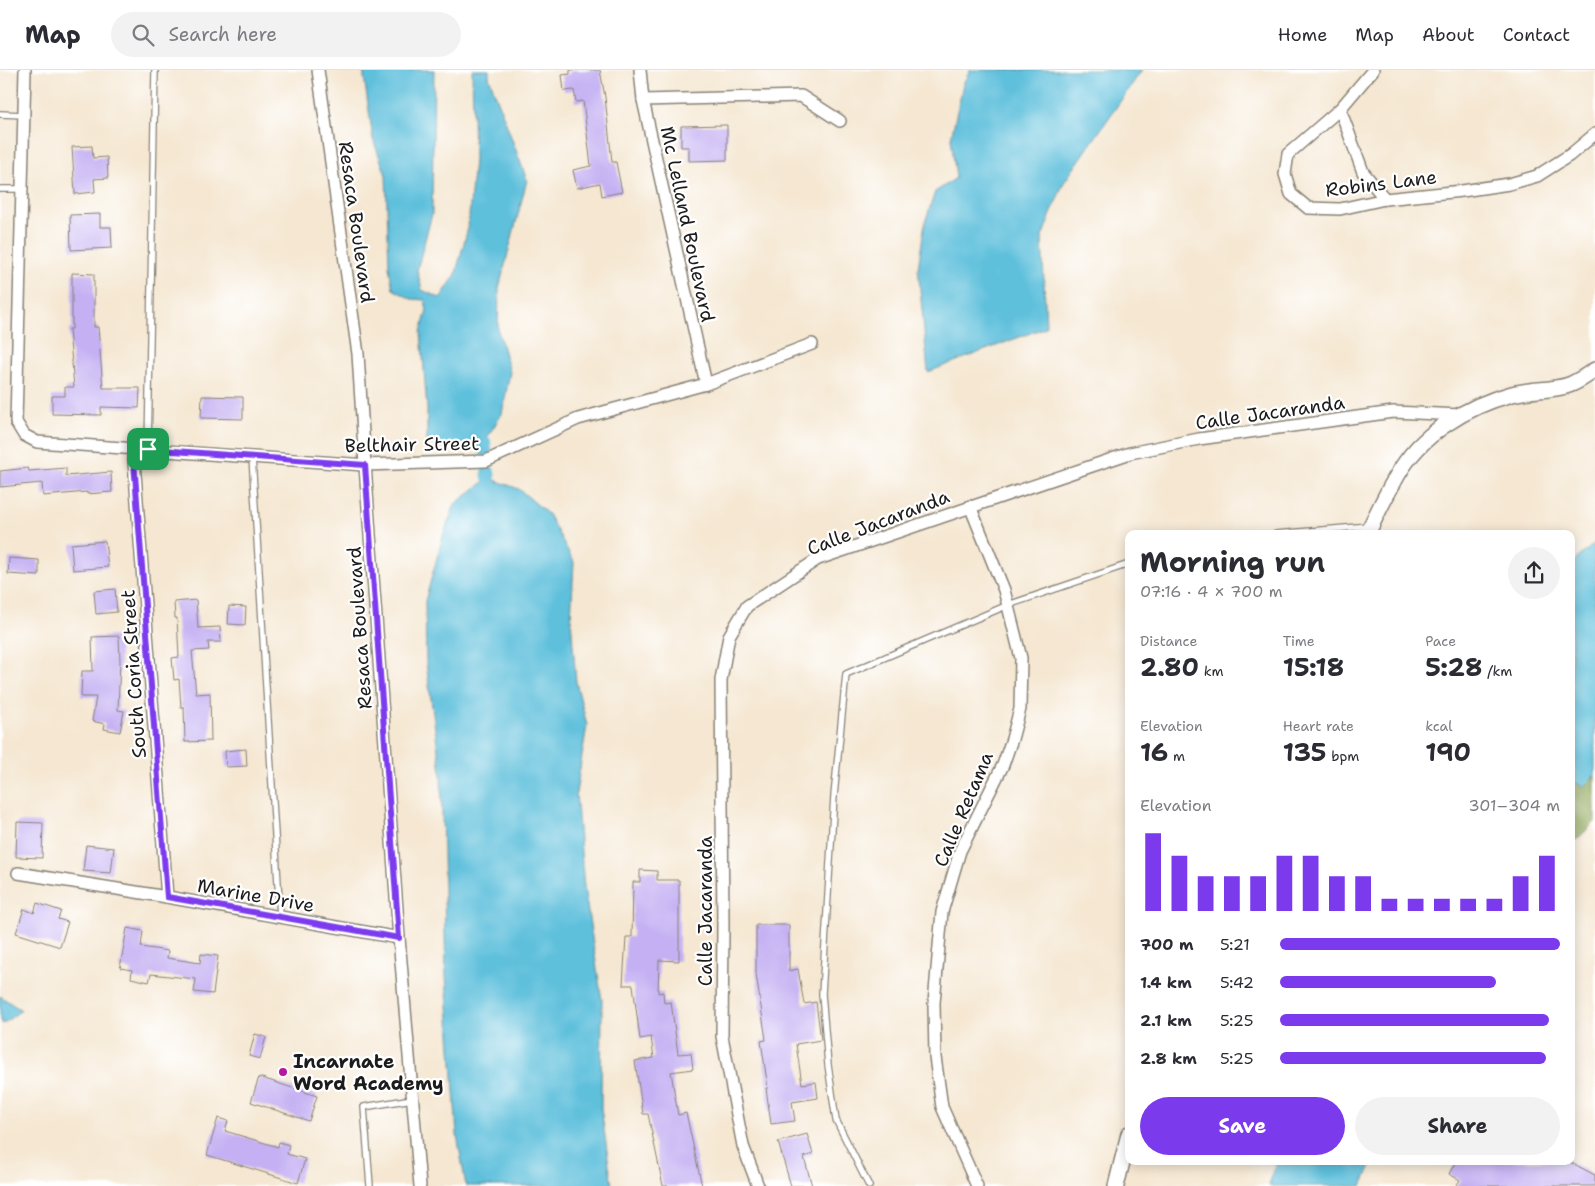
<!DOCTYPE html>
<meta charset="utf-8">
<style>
:root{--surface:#fff;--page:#f2f2f3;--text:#2b2b33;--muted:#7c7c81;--line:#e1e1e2;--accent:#7c3aed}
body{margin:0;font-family:"Shantell Sans",sans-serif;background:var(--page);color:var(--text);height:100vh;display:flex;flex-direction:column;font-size:19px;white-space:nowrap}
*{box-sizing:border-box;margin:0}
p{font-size:16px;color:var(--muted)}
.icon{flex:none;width:28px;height:28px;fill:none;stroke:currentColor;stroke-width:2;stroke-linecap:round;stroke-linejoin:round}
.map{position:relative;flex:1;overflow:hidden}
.side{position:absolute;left:1125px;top:460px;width:450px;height:635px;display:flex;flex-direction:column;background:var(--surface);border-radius:10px;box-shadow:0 2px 12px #0003}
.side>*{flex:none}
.pin{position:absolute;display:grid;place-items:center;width:42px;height:42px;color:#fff;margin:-21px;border-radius:10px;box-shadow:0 2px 8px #0006}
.round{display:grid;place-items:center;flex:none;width:52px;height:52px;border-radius:26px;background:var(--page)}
.overview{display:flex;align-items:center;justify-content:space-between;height:85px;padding:0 15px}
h1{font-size:28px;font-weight:700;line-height:38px}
.metrics{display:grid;grid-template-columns:repeat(3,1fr);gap:8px;height:85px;padding:5px 15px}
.metrics div{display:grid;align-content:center}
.metrics b{font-size:25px;font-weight:700}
.metrics small{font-size:14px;font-weight:400}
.metrics p{font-size:14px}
.chart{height:140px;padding:10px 15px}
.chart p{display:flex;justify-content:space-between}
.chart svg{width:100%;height:90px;margin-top:5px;stroke:var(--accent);stroke-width:6}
.button{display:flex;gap:10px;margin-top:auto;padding:10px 15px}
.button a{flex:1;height:58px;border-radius:30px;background:var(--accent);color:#fff;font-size:20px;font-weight:700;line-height:58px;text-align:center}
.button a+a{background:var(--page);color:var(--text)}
ul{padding:0 15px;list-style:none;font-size:16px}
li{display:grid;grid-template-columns:80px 60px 1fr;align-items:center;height:38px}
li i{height:12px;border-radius:6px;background:var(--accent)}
header{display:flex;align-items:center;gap:30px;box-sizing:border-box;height:70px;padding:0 25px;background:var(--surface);border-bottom:1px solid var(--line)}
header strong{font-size:24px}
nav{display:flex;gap:28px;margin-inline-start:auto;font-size:18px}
.search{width:350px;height:45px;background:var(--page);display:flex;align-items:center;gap:12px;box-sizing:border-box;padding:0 18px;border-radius:28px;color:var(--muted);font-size:19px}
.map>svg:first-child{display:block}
.forest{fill:#8da556;stroke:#546039}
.water{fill:#5ec0dc;stroke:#3d6e7c}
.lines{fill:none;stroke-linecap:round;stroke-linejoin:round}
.canal{stroke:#5ec0dc;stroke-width:14}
.building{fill:#c4b0f3}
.service-casing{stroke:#888276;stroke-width:8}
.minor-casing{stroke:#888276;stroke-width:14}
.tertiary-casing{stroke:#888276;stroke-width:18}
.service{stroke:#fff;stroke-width:5.5}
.minor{stroke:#fff;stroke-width:11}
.tertiary{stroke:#fff;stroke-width:15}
.route-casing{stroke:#fff;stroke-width:10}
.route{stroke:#7c3aed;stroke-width:6}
.poi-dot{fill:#b5179e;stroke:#fff;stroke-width:2}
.labels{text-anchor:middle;stroke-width:4.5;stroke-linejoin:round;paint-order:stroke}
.street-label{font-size:19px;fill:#1c1c1c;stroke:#fff}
.poi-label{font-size:19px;font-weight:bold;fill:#1c1c1c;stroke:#fff;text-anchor:start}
</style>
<header>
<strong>Map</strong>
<div class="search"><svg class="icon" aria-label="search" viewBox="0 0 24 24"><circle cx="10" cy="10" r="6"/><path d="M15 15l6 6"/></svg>Search here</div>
<nav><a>Home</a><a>Map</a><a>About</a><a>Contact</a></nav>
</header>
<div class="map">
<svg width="1595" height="1116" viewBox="0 0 1595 1116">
<rect width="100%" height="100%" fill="#fff"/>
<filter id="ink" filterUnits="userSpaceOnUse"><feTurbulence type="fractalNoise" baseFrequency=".02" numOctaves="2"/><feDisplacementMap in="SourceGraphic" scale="10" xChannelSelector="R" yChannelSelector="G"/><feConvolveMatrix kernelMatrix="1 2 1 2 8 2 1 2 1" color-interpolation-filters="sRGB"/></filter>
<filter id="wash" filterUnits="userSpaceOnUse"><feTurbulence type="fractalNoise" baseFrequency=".0096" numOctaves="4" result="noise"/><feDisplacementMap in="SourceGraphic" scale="20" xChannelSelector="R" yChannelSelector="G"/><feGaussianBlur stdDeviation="1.12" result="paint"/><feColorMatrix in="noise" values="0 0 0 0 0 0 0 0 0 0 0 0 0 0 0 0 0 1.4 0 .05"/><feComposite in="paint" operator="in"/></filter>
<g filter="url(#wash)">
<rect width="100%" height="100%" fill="#f5e7d1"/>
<polygon class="forest" points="1595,705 1595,752 1571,775 1571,710 1583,717"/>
<g class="water">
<polygon points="363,0 434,0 432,144 417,200 422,220 440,228 455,206 468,158 474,89 472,0 489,0 489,7 527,110 499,218 498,261 510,302 502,344 484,372 474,377 427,373 427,339 421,262 427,240 425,230 411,229 393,219 389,197 386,105 373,69"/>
<polygon points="970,0 1142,0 1063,114 1042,167 1046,257 928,302 918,198 925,152 935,122 956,108 951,68 963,14"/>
<polygon points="489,408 519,419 548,444 574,492 571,549 576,612 587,655 576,723 584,817 602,930 601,1038 612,1116 466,1116 457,1065 446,906 441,702 426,593 425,531 443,466 455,434"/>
<polygon points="1595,473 1595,705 1583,717 1571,710 1571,494"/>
<polygon points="0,926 21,940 3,954 0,951"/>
<polygon points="1276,1091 1373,1091 1362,1116 1269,1116"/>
</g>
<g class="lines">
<g class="canal">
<polyline points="484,372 485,380"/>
<polyline points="488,402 489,408"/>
</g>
</g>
<g id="blocks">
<g class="building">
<polygon points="570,0 600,0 605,27 612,92 616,92 622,122 602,126 600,113 577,118 573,100 591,96 583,31 576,32 574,20 564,21 562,5 570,4"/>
<polygon points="727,55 727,90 689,91 689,77 681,77 681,56"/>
<polygon points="92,76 93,88 107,87 108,108 94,109 95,122 75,124 72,77"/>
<polygon points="100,144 100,157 111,157 112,178 71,180 70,145"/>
<polygon points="72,203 94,204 94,257 98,257 103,318 140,318 139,338 101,337 101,345 52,344 52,326 65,326 65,317 74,317 69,259 72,259"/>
<polygon points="202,326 243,327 243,349 201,348"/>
<polygon points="28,398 29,401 66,398 66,406 111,402 112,422 87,424 87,422 43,426 42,413 0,417 0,401"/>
<polygon points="105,471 108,497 73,500 71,474"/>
<polygon points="9,488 39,490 39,506 8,504"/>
<polygon points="115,519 117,542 96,544 94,521"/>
<polygon points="196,530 198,558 220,557 221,572 208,572 209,580 192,581 196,624 210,623 211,671 185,672 184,637 181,637 179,609 174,610 172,588 179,587 177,548 175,548 174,532"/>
<polygon points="229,536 246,537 245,555 228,554"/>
<polygon points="119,566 120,591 118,640 124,641 120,662 104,659 105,654 92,651 96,627 81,627 82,601 93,601 92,567"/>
<polygon points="246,679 247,696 226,697 225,681"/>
<polygon points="17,752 43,753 42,788 16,787"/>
<polygon points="86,775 114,778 111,803 83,801"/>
<polygon points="640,800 657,801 657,810 679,810 679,891 659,890 658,923 663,922 664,933 671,932 678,984 691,983 693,999 671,1002 678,1045 686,1043 702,1116 663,1116 648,1044 643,1044 635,991 654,988 651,967 640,969 633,915 623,915 626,867 632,867 633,812 640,812"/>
<polygon points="37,833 61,841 58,849 68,852 60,877 16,863 24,839 34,843"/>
<polygon points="756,855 789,855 789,901 798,899 804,934 816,932 821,970 796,974 802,1014 816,1012 818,1028 792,1032 795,1051 771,1054 766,1018 768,1018 761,971 766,970 756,904"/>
<polygon points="127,858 143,861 141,877 168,881 167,888 200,893 201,884 218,886 213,924 194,922 196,909 151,904 149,912 131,908 132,900 120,898"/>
<polygon points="255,964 266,967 260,989 249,986"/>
<polygon points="259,1007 317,1026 309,1051 251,1032"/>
<polygon points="218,1048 228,1051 225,1061 278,1077 279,1072 289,1075 287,1084 305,1089 298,1113 207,1085"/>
<polygon points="807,1064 813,1084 804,1087 812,1116 791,1116 778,1072"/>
<polygon points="1456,1091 1568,1091 1595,1105 1595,1116 1456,1116 1460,1110 1449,1104"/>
</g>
</g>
</g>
<g filter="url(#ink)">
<use href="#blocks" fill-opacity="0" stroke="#888276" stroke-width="1"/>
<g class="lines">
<defs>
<g id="service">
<polyline points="0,44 24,45"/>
<polyline points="0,119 22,119"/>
<polyline points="148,379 155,0"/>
<polyline points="252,387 280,846"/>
<polyline points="1276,464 1369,456"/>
<polyline points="370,1116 364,1037 412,1029"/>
<polyline points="869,1116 836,1050 828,995 822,924 834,726 846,604 1008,535 1129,494"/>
</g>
<g id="minor">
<polyline points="25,0 16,352 24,365 37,372 365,395 486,391 578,349 706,314 812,274"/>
<polyline points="318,0 358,284 365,395 399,868 420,1116"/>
<polyline points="640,0 643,30 706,314"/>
<polyline points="1373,0 1340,39 1288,84 1285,104 1291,124 1308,138 1340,139 1385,129 1462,121 1509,114 1537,106 1570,85 1595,64"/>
<polyline points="643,30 801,26 840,51"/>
<polyline points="1340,39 1363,102 1385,129"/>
<polyline points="133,378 167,827"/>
<polyline points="970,436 1004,520 1021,588 1020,639 1012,669 1003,695 960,781 942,842 934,933 935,987 942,1037 977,1116"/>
<polyline points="18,803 167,827 399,868"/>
<polyline points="758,1116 743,1076 722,966 723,856 721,610 729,566 747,536 818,489 1130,383 1199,369 1393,342 1461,345"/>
</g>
<g id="tertiary">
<path d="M1367,464C1377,444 1386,424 1397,406C1420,364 1467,336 1512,324C1530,319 1552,321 1569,315C1578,312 1587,305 1595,300"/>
<polyline points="1116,1116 1129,1064"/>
</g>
</defs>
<use href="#service" class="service-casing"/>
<use href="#minor" class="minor-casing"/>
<use href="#tertiary" class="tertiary-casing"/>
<use href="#service" class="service"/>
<use href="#minor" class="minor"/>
<use href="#tertiary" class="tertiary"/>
</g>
</g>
<g class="lines" filter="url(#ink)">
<defs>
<polygon id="route" points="133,378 365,395 399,868 167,827"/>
</defs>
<use href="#route" class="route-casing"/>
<use href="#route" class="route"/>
</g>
<circle class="poi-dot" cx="283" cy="1002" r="5"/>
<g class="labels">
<g class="street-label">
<text transform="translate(1381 113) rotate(-7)" y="7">Robins Lane</text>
<text transform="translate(357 152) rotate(82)" y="7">Resaca Boulevard</text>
<text transform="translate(688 154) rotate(78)" y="7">Mc Lelland Boulevard</text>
<text transform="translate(1270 342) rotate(-8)" y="7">Calle Jacaranda</text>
<text transform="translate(412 374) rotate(-1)" y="7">Belthair Street</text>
<text transform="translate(878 452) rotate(-21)" y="7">Calle Jacaranda</text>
<text transform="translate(359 558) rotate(-94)" y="7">Resaca Boulevard</text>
<text transform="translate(133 604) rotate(-94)" y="7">South Coria Street</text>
<text transform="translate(963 739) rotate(-67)" y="7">Calle Retama</text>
<text transform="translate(256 825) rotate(10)" y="7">Marine Drive</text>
<text transform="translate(705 841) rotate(-90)" y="7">Calle Jacaranda</text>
</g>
<g class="poi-label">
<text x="293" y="998">Incarnate<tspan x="293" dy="22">Word Academy</tspan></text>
</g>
</g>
</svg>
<div class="pin" style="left:148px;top:379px;background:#1e9e55"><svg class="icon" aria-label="arrive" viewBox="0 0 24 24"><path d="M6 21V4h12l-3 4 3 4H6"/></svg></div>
<section class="side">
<div class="overview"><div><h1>Morning run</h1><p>07:16 · 4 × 700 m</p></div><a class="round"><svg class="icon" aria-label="share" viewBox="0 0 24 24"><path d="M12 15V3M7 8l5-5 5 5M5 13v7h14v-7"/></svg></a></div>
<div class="metrics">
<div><p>Distance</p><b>2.80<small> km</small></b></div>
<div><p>Time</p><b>15:18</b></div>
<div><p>Pace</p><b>5:28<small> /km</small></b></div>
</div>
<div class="metrics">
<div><p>Elevation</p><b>16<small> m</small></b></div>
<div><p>Heart rate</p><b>135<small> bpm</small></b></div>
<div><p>kcal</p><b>190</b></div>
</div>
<div class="chart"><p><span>Elevation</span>301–304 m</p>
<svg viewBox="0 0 160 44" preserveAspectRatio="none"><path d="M5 44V6M15 44V17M25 44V27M35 44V27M45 44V27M55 44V17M65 44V17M75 44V27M85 44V27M95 44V38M105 44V38M115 44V38M125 44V38M135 44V38M145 44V27M155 44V17"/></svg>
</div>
<ul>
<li><b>700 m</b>5:21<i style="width:100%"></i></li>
<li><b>1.4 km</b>5:42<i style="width:77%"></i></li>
<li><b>2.1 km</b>5:25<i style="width:96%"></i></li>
<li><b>2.8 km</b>5:25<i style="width:95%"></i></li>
</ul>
<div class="button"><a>Save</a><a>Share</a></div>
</section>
</div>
